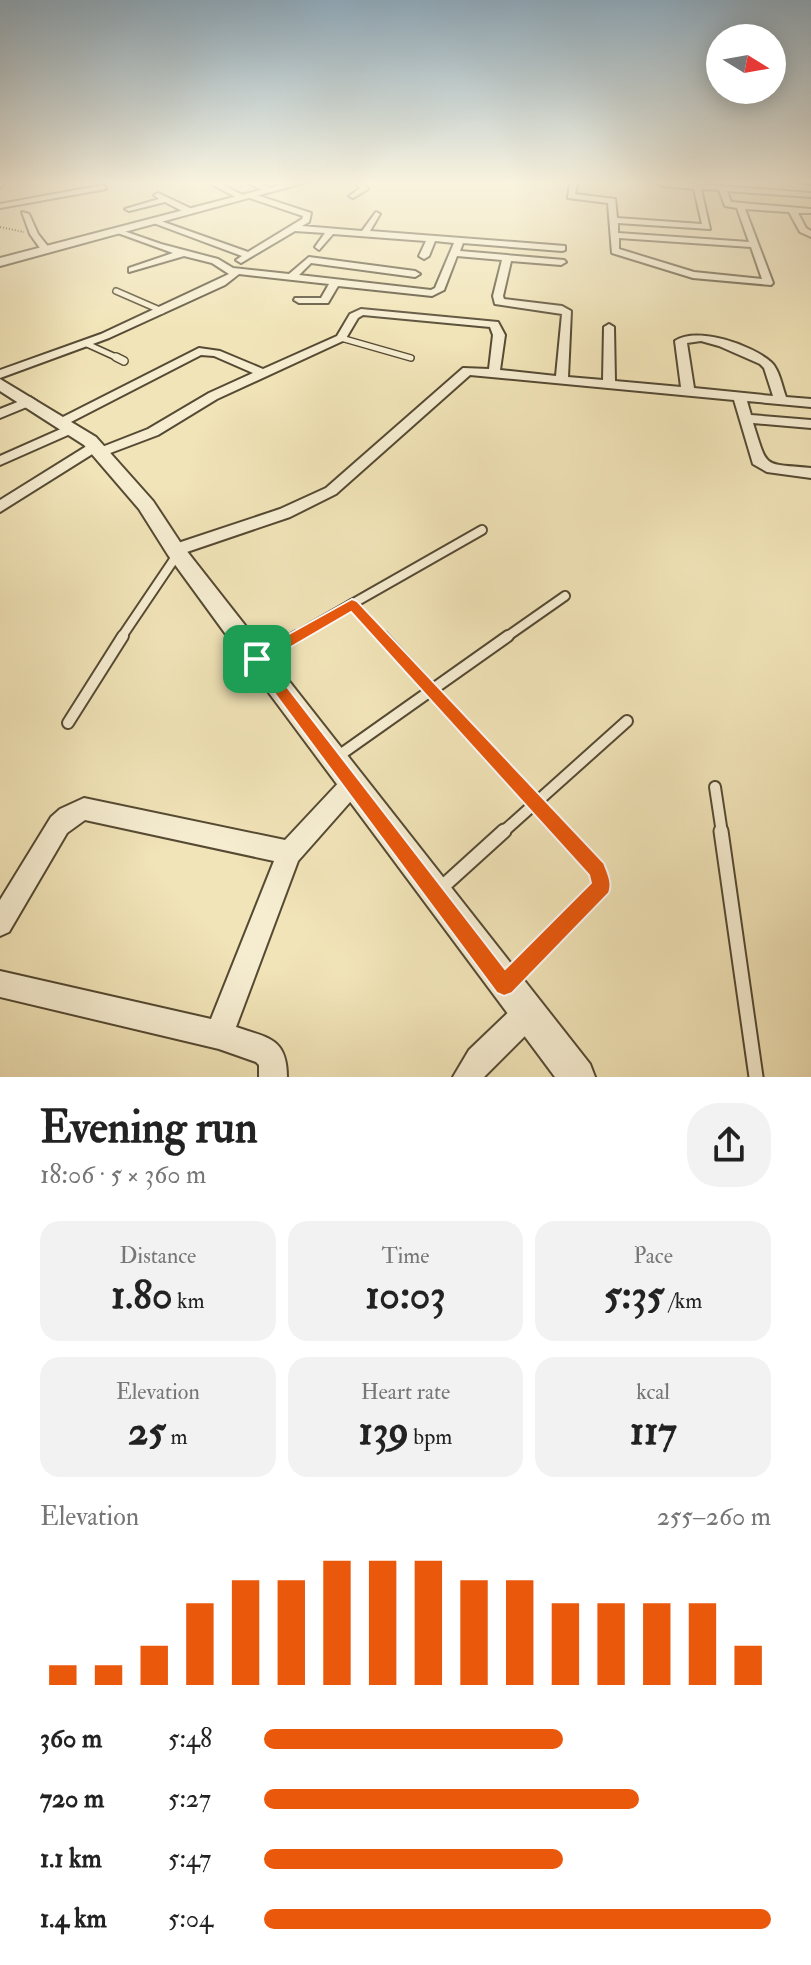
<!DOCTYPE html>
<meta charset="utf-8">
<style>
:root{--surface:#fff;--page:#f2f2f2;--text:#222;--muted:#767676;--accent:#ea580c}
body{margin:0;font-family:"IM FELL Double Pica",serif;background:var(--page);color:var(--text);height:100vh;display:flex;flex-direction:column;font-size:30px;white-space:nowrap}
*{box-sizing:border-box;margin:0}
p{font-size:26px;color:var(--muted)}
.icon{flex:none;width:44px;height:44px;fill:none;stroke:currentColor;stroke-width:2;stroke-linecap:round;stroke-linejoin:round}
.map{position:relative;height:1077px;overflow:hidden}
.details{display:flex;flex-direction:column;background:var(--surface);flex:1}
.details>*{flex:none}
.needle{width:52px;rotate:101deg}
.fabs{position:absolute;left:706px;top:24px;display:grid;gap:16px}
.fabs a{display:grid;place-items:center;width:80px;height:80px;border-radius:50%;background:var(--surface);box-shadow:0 4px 20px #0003;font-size:40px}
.pin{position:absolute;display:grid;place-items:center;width:68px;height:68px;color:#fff;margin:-34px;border-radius:16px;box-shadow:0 4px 12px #0006}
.round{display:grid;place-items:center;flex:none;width:84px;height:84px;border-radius:32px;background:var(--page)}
.head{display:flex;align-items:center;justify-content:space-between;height:136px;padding:0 40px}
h1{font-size:44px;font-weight:700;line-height:60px}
.metrics{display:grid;grid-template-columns:repeat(3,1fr);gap:12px;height:136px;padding:8px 40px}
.metrics div{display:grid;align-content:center;border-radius:20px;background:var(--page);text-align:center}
.metrics b{font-size:40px;font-weight:700}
.metrics small{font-size:22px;font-weight:400}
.metrics p{font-size:22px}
.chart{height:224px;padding:16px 40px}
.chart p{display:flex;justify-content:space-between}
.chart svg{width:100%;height:144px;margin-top:8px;stroke:var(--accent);stroke-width:6}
ul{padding:0 40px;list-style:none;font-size:26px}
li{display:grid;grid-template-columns:128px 96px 1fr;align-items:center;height:60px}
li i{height:20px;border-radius:10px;background:var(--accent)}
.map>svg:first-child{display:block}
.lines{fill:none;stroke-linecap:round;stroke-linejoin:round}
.service-far4-casing{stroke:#554a33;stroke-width:8}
.service-far3-casing{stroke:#554a33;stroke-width:10}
.service-far2-casing{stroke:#554a33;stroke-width:12}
.service-far1-casing{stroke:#554a33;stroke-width:14}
.service-casing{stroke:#554a33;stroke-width:17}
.minor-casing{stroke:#554a33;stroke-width:4}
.tertiary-casing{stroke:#554a33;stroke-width:4}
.path{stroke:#211607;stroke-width:2;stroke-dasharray:1 2;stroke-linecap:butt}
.service-far4{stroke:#f6edd1;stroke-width:5}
.service-far3{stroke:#f6edd1;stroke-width:7}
.service-far2{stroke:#f6edd1;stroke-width:8}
.service-far1{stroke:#f6edd1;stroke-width:10}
.service{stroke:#f6edd1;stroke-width:13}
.minor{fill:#f6edd1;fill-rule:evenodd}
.tertiary{fill:#f6edd1;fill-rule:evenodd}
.route{fill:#ea580c;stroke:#fff;stroke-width:2;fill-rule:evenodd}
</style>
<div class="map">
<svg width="811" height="1077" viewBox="0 0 811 1077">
<rect width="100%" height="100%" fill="#f1e4b8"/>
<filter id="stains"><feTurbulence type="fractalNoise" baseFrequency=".0025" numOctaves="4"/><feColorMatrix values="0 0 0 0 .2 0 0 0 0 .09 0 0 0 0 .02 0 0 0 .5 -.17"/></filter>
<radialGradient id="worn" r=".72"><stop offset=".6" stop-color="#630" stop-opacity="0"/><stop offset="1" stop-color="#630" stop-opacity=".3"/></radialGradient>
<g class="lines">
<defs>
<g id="service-far4">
<polyline points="116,291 162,311"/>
<polyline points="341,338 411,358"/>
<polyline points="87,344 120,359"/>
</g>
<polyline id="service-far3" points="116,357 124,361"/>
<g id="service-far2">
<polyline points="352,604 482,530"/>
<polyline points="121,638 177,555"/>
<polyline points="293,638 352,604 384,638"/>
<polyline points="505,638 565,596"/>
</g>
<g id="service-far1">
<polyline points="382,636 563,833"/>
<polyline points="258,659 297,636"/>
<polyline points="68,723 123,636"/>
<polyline points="337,757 508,636"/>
<polyline points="715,787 722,833"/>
<polyline points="502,833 627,721"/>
</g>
<g id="service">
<polyline points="721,831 756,1077"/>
<polyline points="440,889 504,831"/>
<polyline points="511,979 596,894 602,880 597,870 561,831"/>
</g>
<g id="minor">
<polygon points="0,181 7,181 0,188"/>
<polygon points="206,181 216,181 246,197 239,199"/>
<polygon points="244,181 254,181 274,190 267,192"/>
<polygon points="355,181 363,181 368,189 353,198 349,196 360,188"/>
<path d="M570,181H578L575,194L615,199L617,218L702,224L694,189L662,186L653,181L811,193V197L727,191L731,202L811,209V213H798L806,228L811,231V237L800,232L789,212L745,209L773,283L771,285L693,278L612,253L608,203L568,198ZM701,189L719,190L725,206L737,208L749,242L618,233V223L710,229ZM619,238L751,247L762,279L694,272L619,249Z"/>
<polygon points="783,181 811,181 811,184"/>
<polygon points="103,185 106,189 0,208 0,204"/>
<polygon points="158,193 192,209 193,211 186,213 165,202 129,211 125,209 159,199 154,195"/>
<path d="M250,193L311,213L309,222L302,226L362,231L376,212L380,214L370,231L565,246V250L562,251L463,243L460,251L564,260L566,262L561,265L511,261L503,296L504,299L562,306L571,311L568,377L603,380L604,327L609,324L614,327L615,381L681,387L675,341C697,326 752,345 771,362C779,369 782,386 786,397L811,399V407L747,401L751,415L811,420V428L753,423C768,470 762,463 811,468V478L767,472L753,464L734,400L470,375L336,494L290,517L181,554H169L167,550L169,546L280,509L326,488L463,368L489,369L493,335L490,327L363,315L358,318L345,340L217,399L158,435L105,455L94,453L0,512V500L90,444L95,443L102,447L148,429L209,393L253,373L214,356L201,355L67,424L62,425L55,421L199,348L220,351L263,369L337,336L350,314L361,309L498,322L505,335L500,370L556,376L562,314L495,304L493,296L502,260L457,256L444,290L432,296L338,286L328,303H299L294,300L295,298H321L329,284L239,274L225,285L109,338L0,378V370L101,334L229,274L212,263L184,256L129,272V268L173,253L115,232V228L161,244L218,259L233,268L289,274L309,257L415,271L420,274L415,277L311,263L299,275L431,290L435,288L454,243L435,241L429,256L424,259L419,256L426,241L333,234L319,250L315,247L325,233L295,231L241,263L236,260L242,256L148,221L155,219L248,252L302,219L303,216L247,197ZM701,341L719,346L760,364L764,368L773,396L694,388L687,343Z"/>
<polygon points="22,212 29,214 38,234 50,249 48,251 42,251 30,234"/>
<polygon points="30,397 36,401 34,404 0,418 0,409"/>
<polygon points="72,424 79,428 77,431 0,465 0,456"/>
<path d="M351,775L359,778L362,785L359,792L298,861L236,1027C268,1038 287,1038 287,1077H259V1065L256,1062L219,1049L0,997V971L211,1019L274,861L85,820L67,833L9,932L0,936V900L51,817L60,809L84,798L285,840L343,778Z"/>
<polygon points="527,1000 537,1004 541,1014 537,1024 484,1077 453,1077 469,1050 517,1004"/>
</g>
<g id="tertiary">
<polygon points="295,181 311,181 0,266 0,258"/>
<polygon points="0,379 96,437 153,501 182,545 590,1064 595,1077 555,1077 249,666 168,555 139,509 84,445 0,391"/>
</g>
</defs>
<use href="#service-far4" class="service-far4-casing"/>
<use href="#service-far3" class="service-far3-casing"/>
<use href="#service-far2" class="service-far2-casing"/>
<use href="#service-far1" class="service-far1-casing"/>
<use href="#service" class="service-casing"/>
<use href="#minor" class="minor-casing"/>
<use href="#tertiary" class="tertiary-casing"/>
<polyline class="path" points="0,227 24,232"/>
<use href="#service-far4" class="service-far4"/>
<use href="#service-far3" class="service-far3"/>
<use href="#service-far2" class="service-far2"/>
<use href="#service-far1" class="service-far1"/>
<use href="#service" class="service"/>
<use href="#minor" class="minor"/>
<use href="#tertiary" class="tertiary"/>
</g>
<linearGradient id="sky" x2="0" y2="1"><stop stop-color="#8fabbd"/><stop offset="0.55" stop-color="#f9f3df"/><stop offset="1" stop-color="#f9f3df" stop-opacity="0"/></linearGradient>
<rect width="811" height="332" fill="url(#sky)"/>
<path class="route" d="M352,599L357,601L604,863C608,873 613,883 609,893L512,993L504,996L497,993L249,659L251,655ZM351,612L589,875L591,883L505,969L267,661Z"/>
<rect width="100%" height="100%" filter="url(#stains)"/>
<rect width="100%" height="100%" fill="url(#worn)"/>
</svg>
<div class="fabs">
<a><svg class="needle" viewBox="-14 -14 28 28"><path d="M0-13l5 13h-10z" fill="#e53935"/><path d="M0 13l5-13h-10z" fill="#767676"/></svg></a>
</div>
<div class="pin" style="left:257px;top:659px;background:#1e9e55"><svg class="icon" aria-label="arrive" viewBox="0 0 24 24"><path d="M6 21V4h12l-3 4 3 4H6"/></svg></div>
</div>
<section class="details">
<div class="head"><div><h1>Evening run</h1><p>18:06 · 5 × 360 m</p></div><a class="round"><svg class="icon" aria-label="share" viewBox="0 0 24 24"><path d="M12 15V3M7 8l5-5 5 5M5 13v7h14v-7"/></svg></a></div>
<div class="metrics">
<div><p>Distance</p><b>1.80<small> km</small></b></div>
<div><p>Time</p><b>10:03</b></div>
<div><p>Pace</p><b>5:35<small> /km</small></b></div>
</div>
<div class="metrics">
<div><p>Elevation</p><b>25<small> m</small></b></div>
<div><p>Heart rate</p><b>139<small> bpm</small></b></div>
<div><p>kcal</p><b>117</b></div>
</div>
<div class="chart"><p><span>Elevation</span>255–260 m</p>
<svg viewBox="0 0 160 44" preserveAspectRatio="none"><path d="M5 44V38M15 44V38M25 44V32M35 44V19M45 44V12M55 44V12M65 44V6M75 44V6M85 44V6M95 44V12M105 44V12M115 44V19M125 44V19M135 44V19M145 44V19M155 44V32"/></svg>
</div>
<ul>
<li><b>360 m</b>5:48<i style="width:59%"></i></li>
<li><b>720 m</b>5:27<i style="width:74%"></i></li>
<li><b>1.1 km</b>5:47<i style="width:59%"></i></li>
<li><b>1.4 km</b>5:04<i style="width:100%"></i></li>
</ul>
</section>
